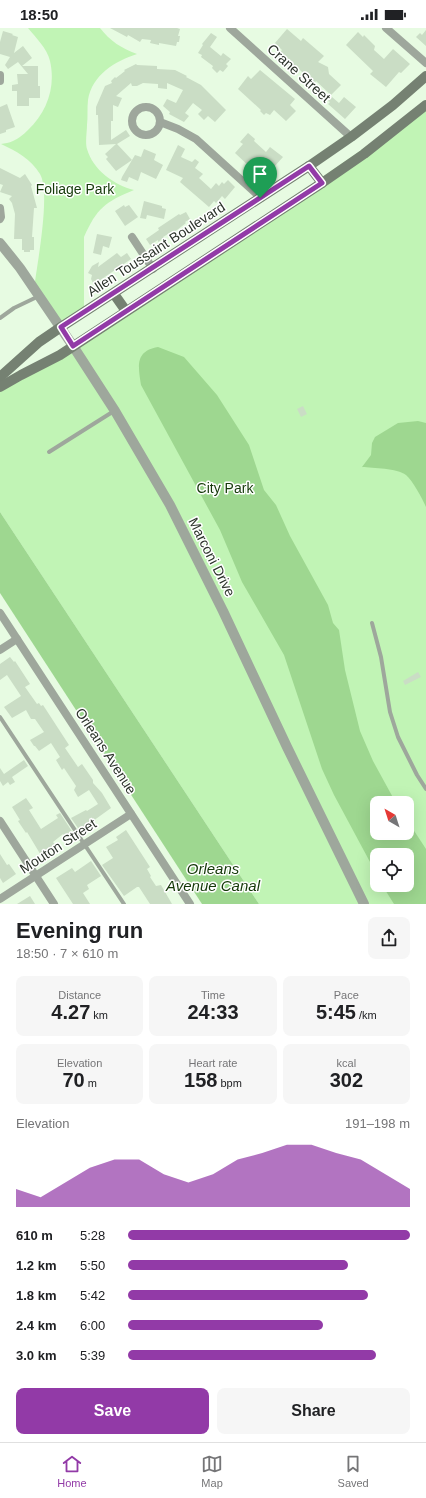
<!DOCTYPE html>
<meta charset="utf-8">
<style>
:root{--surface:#fff;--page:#f6f6f6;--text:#202124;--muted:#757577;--line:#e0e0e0;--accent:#923aa7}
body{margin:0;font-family:Arial,sans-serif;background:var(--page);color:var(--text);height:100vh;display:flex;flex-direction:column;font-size:15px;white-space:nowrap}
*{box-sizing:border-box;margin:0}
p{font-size:13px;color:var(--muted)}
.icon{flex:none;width:22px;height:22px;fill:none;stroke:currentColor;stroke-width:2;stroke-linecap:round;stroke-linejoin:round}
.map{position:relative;height:876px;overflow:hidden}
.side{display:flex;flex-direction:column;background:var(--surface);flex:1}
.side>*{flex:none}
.needle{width:26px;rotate:321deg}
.controls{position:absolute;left:370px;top:768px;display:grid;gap:8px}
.controls a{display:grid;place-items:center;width:44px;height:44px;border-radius:8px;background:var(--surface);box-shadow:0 4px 16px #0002;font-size:20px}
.pin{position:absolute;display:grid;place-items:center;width:34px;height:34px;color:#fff;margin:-41px -17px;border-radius:50% 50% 50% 0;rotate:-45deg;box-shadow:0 0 4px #0007}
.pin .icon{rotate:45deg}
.round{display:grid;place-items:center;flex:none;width:42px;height:42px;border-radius:8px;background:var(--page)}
.overview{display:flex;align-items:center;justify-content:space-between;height:68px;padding:0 16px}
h1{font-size:22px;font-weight:800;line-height:30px}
.metrics{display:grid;grid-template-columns:repeat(3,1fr);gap:6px;height:68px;padding:4px 16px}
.metrics div{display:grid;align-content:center;border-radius:8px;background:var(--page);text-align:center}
.metrics b{font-size:20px;font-weight:800}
.metrics small{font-size:11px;font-weight:400}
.metrics p{font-size:11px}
.chart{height:112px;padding:8px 16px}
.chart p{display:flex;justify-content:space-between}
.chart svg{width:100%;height:72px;margin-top:4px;fill:var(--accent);opacity:.7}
.button{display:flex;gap:8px;margin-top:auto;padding:8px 16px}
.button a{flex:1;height:46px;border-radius:8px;background:var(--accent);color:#fff;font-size:16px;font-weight:800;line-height:46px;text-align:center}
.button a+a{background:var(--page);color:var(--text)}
ul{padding:0 16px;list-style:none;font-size:13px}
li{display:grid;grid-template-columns:64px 48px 1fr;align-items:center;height:30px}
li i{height:10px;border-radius:5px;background:var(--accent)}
.status{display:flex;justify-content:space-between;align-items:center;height:28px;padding:0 20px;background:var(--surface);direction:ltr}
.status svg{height:11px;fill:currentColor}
.menu{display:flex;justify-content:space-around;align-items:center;height:56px;border-top:1px solid var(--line);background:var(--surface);font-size:11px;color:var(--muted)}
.menu a{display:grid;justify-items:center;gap:2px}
.menu .active{color:var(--accent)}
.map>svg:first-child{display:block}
.green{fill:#c1f4b5;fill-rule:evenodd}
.water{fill:#9ed790}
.building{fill:#caddc5}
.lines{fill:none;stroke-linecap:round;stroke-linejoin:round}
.service{stroke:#9ea79c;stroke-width:4}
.minor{stroke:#9ea79c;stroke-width:8}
.tertiary{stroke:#9ea79c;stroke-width:10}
.secondary{stroke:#758172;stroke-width:10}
.route-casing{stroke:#fff;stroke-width:8}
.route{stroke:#923aa7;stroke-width:5}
.labels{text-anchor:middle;stroke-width:3;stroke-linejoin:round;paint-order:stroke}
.street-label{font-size:14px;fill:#2c342b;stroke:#fff}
.park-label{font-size:14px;fill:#153a0a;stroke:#fff}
.water-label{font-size:15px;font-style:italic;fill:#133807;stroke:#fff}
</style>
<div class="status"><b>18:50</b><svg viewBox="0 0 49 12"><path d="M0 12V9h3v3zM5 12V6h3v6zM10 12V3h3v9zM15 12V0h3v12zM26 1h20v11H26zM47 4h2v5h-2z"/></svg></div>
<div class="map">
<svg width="426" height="876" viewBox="0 0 426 876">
<rect width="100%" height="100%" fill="#e7fbe2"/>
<g class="green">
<path d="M28,0H100C110,13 121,20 137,26C115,33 92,47 88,72C87,80 88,89 87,97C87,104 85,114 87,121C93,142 114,157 134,162C105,174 97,180 84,209V285L61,299L34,261C37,236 51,165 40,146C31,131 16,123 1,116C5,115 9,115 13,113C18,111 24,106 28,102C47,84 56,59 50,33C47,20 36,10 28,0Z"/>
<path d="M426,77V876H259L0,484V359L203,232ZM377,775H407V805H377ZM377,827H407V857H377Z"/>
</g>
<g class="water">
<path d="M158,319L184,329L217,367L249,417L264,462L276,477L290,508L328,577L333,595L339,602L345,642L360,703L373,733L396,775H377V805H407V792L426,821V876H394L382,857H407V827H377V847L334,767L322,741L284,627L242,554L220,502L141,357C138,338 135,323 158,319Z"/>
<path d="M418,393L426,395V479C422,470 413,453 406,447C397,440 373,440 362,439L371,427L372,415L375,409L398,395Z"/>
<polygon points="0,484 259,876 202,876 0,565"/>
</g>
<g class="building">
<polygon points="110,0 177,0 180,1 178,8 180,8 179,14 177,14 176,18 159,15 159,17 150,15 151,12 142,11 140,14 128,7 127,9"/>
<polygon points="287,1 301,13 303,10 324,28 318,34 328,39 329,46 341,57 331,67 316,53 314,56 295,37 291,42 276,29 282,22 275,15"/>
<polygon points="426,2 426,18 416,9 420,5 422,7"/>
<polygon points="3,3 13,6 12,7 18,9 14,25 23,18 32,30 22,38 38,38 38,58 40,58 40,70 29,70 29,78 17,78 17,63 12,63 12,57 18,56 17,46 28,46 18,34 8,41 5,37 10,29 0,26 0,14"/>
<polygon points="358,4 363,9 364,7 375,18 374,22 384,31 393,21 410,36 401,45 399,44 386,59 370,46 373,43 346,17"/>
<polygon points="211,5 217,9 210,19 221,28 223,25 231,31 226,36 228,38 223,44 220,42 217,45 212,40 213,38 201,29 202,27 198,25 203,17 202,16"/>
<polygon points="136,36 137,37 157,38 157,41 175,42 187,48 186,49 201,57 226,82 215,94 208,88 204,92 198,86 202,82 193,75 185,85 189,88 184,94 169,86 170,84 163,78 167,71 176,75 183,62 167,55 167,61 158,60 158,56 143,55 137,58 132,58 131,55 116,68 122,70 118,79 113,77 113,93 111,93 111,112 126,102 130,108 117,116 132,132 116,143 106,131 108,129 105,126 116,116 99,117 98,87 96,87 96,79 105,58 112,55 111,53 115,49 116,50 125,43 124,42"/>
<polygon points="260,42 295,71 290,77 296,83 286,93 274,82 270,87 266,85 264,87 260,83 261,82 238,61 248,48 251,51"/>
<polygon points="332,69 339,75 344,69 356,79 345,91 328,76 330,74 328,73"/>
<polygon points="7,76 15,99 6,102 6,104 0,106 0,79"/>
<polygon points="248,105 255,111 254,113 266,124 270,119 283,129 274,139 270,136 258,149 249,142 251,140 235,125 243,116 240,114"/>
<polygon points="178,117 185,121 181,129 192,134 195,131 199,134 195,140 203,146 199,150 211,161 216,155 219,158 222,154 224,156 228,152 235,159 225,171 222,168 216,175 214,173 209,179 180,154 183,150 166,142"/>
<polygon points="144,121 156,126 154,132 163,137 156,151 141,144 138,153 129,149 127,154 121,152 122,149 135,127 141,129"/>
<polygon points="0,140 20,150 25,146 32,157 31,158 37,180 34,180 32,209 34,209 34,222 30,222 30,224 24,224 24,222 22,222 22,211 14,211 15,186 12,175 9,171 12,168 0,164 3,157 0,156"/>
<polygon points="144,173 162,178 162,180 166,181 164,191 147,187 146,191 140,190"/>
<polygon points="124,177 125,179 129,177 138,189 125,198 115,183"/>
<polygon points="186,184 190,191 185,194 186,195 177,202 173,204 173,203 163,209 164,210 158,214 158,212 150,217 146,211 159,202 158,200 179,186 180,187"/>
<polygon points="97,206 112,209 109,220 103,218 101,227 93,225"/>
<polygon points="117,225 121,229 127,225 131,231 96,255 93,255 91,251 92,247 88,245 92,238 99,234 98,239"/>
<polygon points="303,378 307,386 301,389 297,381"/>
<polygon points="10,629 14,634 15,633 30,656 25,659 37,676 39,675 41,678 43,677 69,717 65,720 78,739 82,736 93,752 93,755 102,765 111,780 93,793 94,794 80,803 71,790 86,782 87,783 98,776 89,762 78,769 74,762 76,758 64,740 62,742 56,732 60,729 51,715 39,723 35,718 34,718 30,712 44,704 35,691 31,691 26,682 12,690 4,679 21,668 7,647 0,652 0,636"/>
<polygon points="418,644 421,649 405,657 403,653"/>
<polygon points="24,732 28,738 12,749 15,754 10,757 8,754 3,758 0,753 0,740 4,746"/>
<polygon points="26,770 33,780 29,782 41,801 58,790 56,787 60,785 75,808 68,813 63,806 53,814 57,819 42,829 27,804 26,805 18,793 20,792 12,779"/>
<polygon points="126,802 150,839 147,841 151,848 150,849 156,858 161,857 172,876 150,876 139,859 137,859 124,868 102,837 113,830 106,819 118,812 116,809"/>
<polygon points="0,826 7,837 9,836 16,846 3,855 0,850"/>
<polygon points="91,833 101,848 87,857 89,861 83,865 90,876 73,876 56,850 72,840 75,844"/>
<polygon points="30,868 35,876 17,876"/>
</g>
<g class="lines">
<g class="service">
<polyline points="0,290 14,280 39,268"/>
<polyline points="49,424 114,383"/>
<polyline points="372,595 381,629 390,684 398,709 417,747 426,761"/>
<polyline points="0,689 124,876"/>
</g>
<g class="minor">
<polyline points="230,0 351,109"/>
<polyline points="386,0 426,35"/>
<polyline points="0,47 0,53"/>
<circle cx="146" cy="93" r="14"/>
<polyline points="160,94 178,101 196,111 261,170"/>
<polyline points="0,180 1,189 0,191"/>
<polyline points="132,209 153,241"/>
<polyline points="0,585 190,876"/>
<polyline points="0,622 17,611"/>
<polyline points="0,793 54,876"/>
<polyline points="0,871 131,786"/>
</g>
<polyline class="tertiary" points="0,215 20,240 73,318 115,383 170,477 223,583 287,719 364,876"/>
<g class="secondary">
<polyline points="309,138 322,155"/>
<polyline points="114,266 126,283"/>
<polyline points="0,349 39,314 61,299 309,138 351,109 393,77 426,48"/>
<polyline points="0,359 21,347 60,327 322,155 364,126 426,77"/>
</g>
</g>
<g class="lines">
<defs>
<polygon id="route" points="309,138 322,155 73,318 61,299"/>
</defs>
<use href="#route" class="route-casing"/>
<use href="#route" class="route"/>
</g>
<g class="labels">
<g class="street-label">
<text transform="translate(299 45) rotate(42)" y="5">Crane Street</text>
<text transform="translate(156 221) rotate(-33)" y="5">Allen Toussaint Boulevard</text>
<text transform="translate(212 529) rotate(63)" y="5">Marconi Drive</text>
<text transform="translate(106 723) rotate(57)" y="5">Orleans Avenue</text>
<text transform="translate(58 818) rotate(-33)" y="5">Mouton Street</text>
</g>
<g class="park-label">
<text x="75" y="166">Foliage Park</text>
<text x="225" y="465">City Park</text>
</g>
<g class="water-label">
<text x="213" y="846">Orleans<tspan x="213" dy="17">Avenue Canal</tspan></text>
</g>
</g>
</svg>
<div class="controls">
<a><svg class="needle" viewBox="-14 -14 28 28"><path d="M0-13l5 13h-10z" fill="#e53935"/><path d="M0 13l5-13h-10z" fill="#757577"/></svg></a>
<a><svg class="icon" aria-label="locate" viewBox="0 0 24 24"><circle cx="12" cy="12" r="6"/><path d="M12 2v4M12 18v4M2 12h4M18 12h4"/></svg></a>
</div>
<div class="pin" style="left:260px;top:170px;background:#1e9e55"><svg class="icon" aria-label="arrive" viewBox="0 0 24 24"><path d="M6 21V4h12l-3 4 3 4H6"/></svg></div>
</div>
<section class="side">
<div class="overview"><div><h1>Evening run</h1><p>18:50 · 7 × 610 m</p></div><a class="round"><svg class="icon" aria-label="share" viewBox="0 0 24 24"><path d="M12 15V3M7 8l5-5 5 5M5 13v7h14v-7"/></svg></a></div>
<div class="metrics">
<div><p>Distance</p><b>4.27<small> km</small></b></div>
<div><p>Time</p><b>24:33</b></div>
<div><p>Pace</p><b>5:45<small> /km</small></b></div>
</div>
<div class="metrics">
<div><p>Elevation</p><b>70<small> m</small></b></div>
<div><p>Heart rate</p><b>158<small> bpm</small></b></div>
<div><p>kcal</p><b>302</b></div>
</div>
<div class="chart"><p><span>Elevation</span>191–198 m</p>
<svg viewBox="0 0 160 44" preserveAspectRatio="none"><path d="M0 44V33L10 38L20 29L30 20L40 15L50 15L60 24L70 29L80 24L90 15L100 11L110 6L120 6L130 11L140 15L150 24L160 33V44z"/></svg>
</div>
<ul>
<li><b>610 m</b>5:28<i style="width:100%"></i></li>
<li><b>1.2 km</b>5:50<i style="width:78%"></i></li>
<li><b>1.8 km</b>5:42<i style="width:85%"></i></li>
<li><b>2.4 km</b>6:00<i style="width:69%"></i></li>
<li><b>3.0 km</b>5:39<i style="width:88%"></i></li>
</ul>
<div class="button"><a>Save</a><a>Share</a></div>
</section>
<nav class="menu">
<a class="active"><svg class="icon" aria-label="home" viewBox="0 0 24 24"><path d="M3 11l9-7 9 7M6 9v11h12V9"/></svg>Home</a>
<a><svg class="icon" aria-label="map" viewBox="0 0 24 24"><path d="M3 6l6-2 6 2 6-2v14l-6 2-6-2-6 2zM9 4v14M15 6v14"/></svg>Map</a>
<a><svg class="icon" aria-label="saved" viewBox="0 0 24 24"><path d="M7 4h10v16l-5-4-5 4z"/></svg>Saved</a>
</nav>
